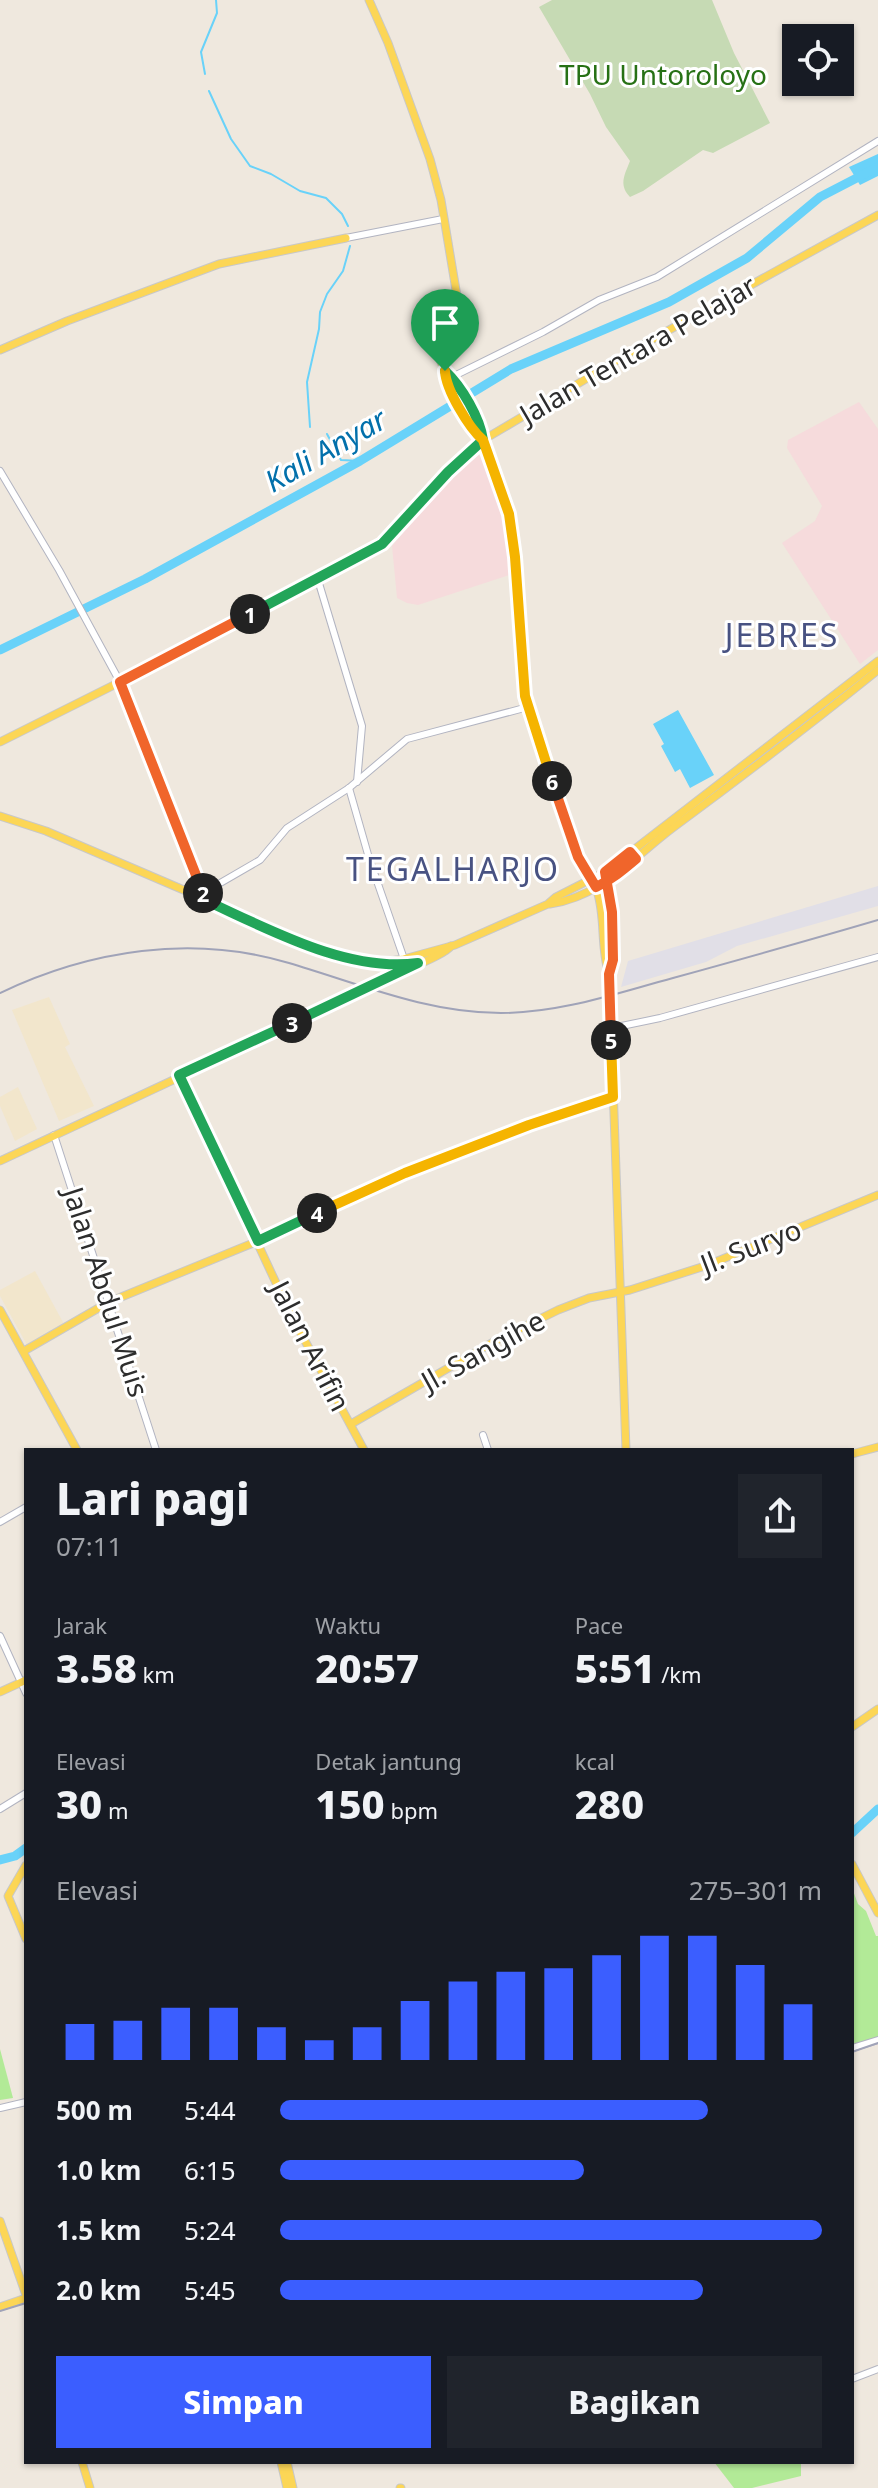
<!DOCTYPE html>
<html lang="id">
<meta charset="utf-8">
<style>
:root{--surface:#171b24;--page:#20242c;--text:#f1f3f6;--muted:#9ea1a6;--accent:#3b5eff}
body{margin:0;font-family:"Noto Sans",sans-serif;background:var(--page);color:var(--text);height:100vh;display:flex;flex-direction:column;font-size:30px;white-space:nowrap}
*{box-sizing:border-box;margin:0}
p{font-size:26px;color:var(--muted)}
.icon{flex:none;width:44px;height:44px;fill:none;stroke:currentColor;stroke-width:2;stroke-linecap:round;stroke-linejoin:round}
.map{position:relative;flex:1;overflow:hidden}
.panel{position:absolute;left:24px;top:1448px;width:830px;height:1016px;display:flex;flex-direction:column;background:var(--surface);border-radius:0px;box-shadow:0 2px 6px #0004}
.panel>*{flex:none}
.tools{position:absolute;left:782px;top:24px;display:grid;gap:16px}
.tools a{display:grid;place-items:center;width:72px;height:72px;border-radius:0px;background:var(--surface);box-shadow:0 2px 6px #0004;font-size:40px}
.pin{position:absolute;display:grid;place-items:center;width:68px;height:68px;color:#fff;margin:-82px -34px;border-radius:50% 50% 50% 0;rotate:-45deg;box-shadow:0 0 8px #0007}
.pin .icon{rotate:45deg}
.km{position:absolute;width:40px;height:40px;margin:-20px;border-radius:50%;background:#222;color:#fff;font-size:22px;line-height:40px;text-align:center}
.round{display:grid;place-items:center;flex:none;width:84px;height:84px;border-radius:0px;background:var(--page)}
.summary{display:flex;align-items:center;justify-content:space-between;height:136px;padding:0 32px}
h1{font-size:44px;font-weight:800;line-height:60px}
.figures{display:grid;grid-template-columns:repeat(3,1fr);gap:12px;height:136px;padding:8px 32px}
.figures div{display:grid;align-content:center}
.figures b{font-size:40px;font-weight:800}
.figures small{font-size:22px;font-weight:400}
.figures p{font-size:22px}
.chart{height:224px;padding:16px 32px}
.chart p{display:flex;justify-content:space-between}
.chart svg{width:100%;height:144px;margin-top:8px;stroke:var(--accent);stroke-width:6}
.primary-button{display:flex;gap:16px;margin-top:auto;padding:16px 32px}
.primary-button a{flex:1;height:92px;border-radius:0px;background:var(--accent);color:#fff;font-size:32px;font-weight:800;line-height:92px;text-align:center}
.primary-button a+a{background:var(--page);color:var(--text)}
ul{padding:0 32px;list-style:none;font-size:26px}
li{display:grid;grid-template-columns:128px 96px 1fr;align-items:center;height:60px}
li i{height:20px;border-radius:10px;background:var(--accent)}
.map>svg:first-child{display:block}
.industrial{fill:#e1dfe7}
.education{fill:#f2e6cc}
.medical{fill:#f6dbdc}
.green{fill:#b2ea97}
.cemetery{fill:#c6dab4}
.water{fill:#69d2f9}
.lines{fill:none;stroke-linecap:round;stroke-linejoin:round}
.stream{stroke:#69d2f9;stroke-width:2}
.river{stroke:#69d2f9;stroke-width:9}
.minor-casing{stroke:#b2b4c1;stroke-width:8}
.major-casing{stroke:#c8c8c8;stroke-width:9}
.minor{stroke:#fff;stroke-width:6}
.major{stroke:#fcd656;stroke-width:7}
.rail{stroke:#a0a3b8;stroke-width:2}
.major-bridge-casing{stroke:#c8c8c8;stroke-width:9;stroke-linecap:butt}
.major-bridge{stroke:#fcd656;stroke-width:7}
.split-1-casing{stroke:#fff;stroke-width:16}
.split-2-casing{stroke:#fff;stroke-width:16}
.split-3-casing{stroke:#fff;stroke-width:16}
.split-4-casing{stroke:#fff;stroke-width:16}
.split-5-casing{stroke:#fff;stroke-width:16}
.split-6-casing{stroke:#fff;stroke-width:16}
.split-7-casing{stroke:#fff;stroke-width:16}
.split-1{stroke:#22a559;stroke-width:10}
.split-2{stroke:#f0652b;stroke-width:10}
.split-3{stroke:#22a559;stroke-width:10}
.split-4{stroke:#22a559;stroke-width:10}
.split-5{stroke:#f5b400;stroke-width:10}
.split-6{stroke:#f0652b;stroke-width:10}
.split-7{stroke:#f5b400;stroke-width:10}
.labels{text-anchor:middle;stroke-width:6;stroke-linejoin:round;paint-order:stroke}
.park-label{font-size:28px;fill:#277115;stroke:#fff}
.street-label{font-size:28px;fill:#2d2d2d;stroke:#fff}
.water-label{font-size:30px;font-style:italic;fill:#0270ab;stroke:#fff}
.quarter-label{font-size:32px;letter-spacing:2px;fill:#485282;stroke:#fff}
</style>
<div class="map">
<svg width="878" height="2488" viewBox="0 0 878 2488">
<rect width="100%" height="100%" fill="#efe8de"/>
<polygon class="industrial" points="878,886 878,906 737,946 706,962 621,987 628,961"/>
<g class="education">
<polygon points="49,997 70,1044 65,1047 94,1106 59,1121 12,1010"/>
<polygon points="18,1087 37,1129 15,1141 0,1106 0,1097"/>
<polygon points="35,1271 64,1324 27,1345 0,1296 0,1290"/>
</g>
<g class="medical">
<polygon points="859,402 878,429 878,650 860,664 782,543 815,521 822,506 787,448 788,440"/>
<polygon points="478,455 485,458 490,466 506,518 515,573 418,605 407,603 397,598 392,546 462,462"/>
</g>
<g class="green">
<polygon points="852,1888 858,1904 866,1911 876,1936 878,1936 878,2040 852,2048"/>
<polygon points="0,2049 13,2098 0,2100"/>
<polygon points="714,2462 801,2462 801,2476 752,2488 734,2488"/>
</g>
<path class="cemetery" d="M552,0H712L734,53L770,123L713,153L703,150L643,191L630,197C618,185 625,174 630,161L606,127L590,94L539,7Z"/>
<g class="water">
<polygon points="878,154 878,176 860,185 849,167"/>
<polygon points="678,710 714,775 690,788 680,769 675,772 661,746 664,744 653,724"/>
</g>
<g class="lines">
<g class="stream">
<polyline points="205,74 201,52 217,13 216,0"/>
<polyline points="209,91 231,139 250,166 271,174 300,191 326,198 342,214 348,226"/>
<polyline points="310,427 307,382 319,329 320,312 327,294 343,271 350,246"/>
<polyline points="327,434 341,460 360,461"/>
</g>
<g class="river">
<polyline points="0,650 145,579 360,461 511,369 669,302 747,258 820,197 878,167"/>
<polyline points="852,1833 878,1809"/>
<polyline points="0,1860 15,1856 26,1848"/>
</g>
<defs>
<g id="minor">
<polyline points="346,238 443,219"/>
<polyline points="448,379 543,332 599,300 657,277 878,141"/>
<polyline points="0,471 59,570 120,682 202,890 200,898"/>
<polyline points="318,580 362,726 357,782"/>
<polyline points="349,788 369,858 404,959"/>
<polyline points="203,893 260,860 287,828 349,788 407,739 528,707"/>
<polyline points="607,1029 660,1018 878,957"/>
<polyline points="54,1135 156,1450"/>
<polyline points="483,1435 488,1450"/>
<polyline points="0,1522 26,1507"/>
<polyline points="0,1636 26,1693"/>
<polyline points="0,1809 26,1793"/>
<polyline points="852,2048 878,2040"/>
<polyline points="0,2108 26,2102"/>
<polyline points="852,2379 878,2369"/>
</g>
<g id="major">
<path d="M369,0L388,43L430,159L441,200L457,296L436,334L435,349L445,371L447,384L475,434L483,440L506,500L513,534L521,664L528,707L573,846C579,862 592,875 597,891C606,918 600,947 609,974L626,1450"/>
<polyline points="0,350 67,321 219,264 346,238"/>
<polyline points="445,371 455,381 482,430 482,438"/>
<polyline points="0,742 158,663 375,548 395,532 448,472 483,440 660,335 878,215"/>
<polyline points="0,816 46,831 340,957 383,965 418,963"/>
<path d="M607,878C615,905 618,946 609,973"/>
<path d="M550,904C601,897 635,856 674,827C743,776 811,724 878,670"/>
<polyline points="375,963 404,959 455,945 548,904 556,897 605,872 878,661"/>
<path d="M388,979C402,971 445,955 451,946"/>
<polyline points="179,1075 291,1315 364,1450"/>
<polyline points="0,1161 355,995"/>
<polyline points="0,1310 77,1450"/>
<polyline points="24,1351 109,1302 258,1241 405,1173 529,1125 613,1097"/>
<polyline points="351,1424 497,1340 558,1310 589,1298 630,1290 708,1265 878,1195"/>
<polyline points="852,1454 878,1447"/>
<polyline points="0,1692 26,1680"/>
<polyline points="852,1727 878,1709"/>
<polyline points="852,1864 878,1913"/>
<polyline points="26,1865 8,1896 26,1939"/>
<polyline points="0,2221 26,2295"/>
<polyline points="0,2307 26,2298"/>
<polyline points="82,2462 90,2488"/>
<polyline points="281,2462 287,2488"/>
<polyline points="287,2462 293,2488"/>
<polyline points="400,2488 401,2488"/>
</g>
</defs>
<use href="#minor" class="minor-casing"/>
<use href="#major" class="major-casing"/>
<use href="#minor" class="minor"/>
<use href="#major" class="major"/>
<g class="rail">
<path d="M0,993C90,950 192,934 289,963C360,984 427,1013 501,1013C561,1013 617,993 673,978C742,959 810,940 878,920"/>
<polyline points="852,2052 878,2043"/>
<polyline points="0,2311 26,2303"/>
</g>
<defs>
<polyline id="major-bridge" points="355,995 388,979"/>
</defs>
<use href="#major-bridge" class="major-bridge-casing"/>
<use href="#major-bridge" class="major-bridge"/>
</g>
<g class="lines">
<defs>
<path id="split-1" d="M250,614L382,544L448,472L483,440C480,418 462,387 445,371"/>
<polyline id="split-2" points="203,893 120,682 250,614"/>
<path id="split-3" d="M203,893L200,898C265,927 346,973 418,963L292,1023"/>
<polyline id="split-4" points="292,1023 179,1075 258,1241 317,1213"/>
<polyline id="split-5" points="317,1213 405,1173 529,1125 613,1097 611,1040"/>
<path id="split-6" d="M552,781L578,857L596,887C611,880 623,870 636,859L630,852L605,872L612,912L613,960L609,974L611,1040"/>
<path id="split-7" d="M445,371C446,390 469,428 483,440L509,514L515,557L525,696L552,781"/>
</defs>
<use href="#split-1" class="split-1-casing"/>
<use href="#split-2" class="split-2-casing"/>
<use href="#split-3" class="split-3-casing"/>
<use href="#split-4" class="split-4-casing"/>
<use href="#split-5" class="split-5-casing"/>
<use href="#split-6" class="split-6-casing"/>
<use href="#split-7" class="split-7-casing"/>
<use href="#split-1" class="split-1"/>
<use href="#split-2" class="split-2"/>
<use href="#split-3" class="split-3"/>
<use href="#split-4" class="split-4"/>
<use href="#split-5" class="split-5"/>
<use href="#split-6" class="split-6"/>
<use href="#split-7" class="split-7"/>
</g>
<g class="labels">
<g class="park-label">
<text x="663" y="85">TPU Untoroloyo</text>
</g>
<g class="street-label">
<text transform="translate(638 350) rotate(-30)" y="10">Jalan Tentara Pelajar</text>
<text transform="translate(751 1247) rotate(-21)" y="10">Jl. Suryo</text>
<text transform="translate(106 1292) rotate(72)" y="10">Jalan Abdul Muis</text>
<text transform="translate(310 1346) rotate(63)" y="10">Jalan Arifin</text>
<text transform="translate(483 1351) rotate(-29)" y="10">Jl. Sangihe</text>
</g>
<g class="water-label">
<text transform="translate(326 451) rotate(-30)" y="10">Kali Anyar</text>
</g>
<g class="quarter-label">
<text x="782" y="647">JEBRES</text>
<text x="453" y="881">TEGALHARJO</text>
</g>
</g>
</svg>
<div class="tools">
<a><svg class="icon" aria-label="locate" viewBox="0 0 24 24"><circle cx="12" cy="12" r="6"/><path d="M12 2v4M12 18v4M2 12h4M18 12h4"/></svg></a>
</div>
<div class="pin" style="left:445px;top:371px;background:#1e9e55"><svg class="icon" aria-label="arrive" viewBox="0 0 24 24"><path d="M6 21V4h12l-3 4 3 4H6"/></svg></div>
<b class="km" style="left:250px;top:614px">1</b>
<b class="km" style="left:203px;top:893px">2</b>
<b class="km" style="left:292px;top:1023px">3</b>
<b class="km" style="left:317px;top:1213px">4</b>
<b class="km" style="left:611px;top:1040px">5</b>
<b class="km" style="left:552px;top:781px">6</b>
<section class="panel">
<div class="summary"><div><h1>Lari pagi</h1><p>07:11</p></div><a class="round"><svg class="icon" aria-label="share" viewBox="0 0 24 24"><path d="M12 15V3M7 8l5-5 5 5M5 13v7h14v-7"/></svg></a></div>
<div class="figures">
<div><p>Jarak</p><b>3.58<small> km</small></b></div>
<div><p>Waktu</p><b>20:57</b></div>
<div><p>Pace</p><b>5:51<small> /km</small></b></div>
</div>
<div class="figures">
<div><p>Elevasi</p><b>30<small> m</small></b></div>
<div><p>Detak jantung</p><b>150<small> bpm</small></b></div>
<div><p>kcal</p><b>280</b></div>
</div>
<div class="chart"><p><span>Elevasi</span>275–301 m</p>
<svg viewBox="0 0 160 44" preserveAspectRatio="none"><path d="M5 44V33M15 44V32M25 44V28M35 44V28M45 44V34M55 44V38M65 44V34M75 44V26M85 44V20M95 44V17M105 44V16M115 44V12M125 44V6M135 44V6M145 44V15M155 44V27"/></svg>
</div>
<ul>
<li><b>500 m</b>5:44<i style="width:79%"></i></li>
<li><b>1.0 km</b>6:15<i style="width:56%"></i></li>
<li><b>1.5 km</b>5:24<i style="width:100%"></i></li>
<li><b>2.0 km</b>5:45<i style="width:78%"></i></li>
</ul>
<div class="primary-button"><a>Simpan</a><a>Bagikan</a></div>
</section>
</div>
